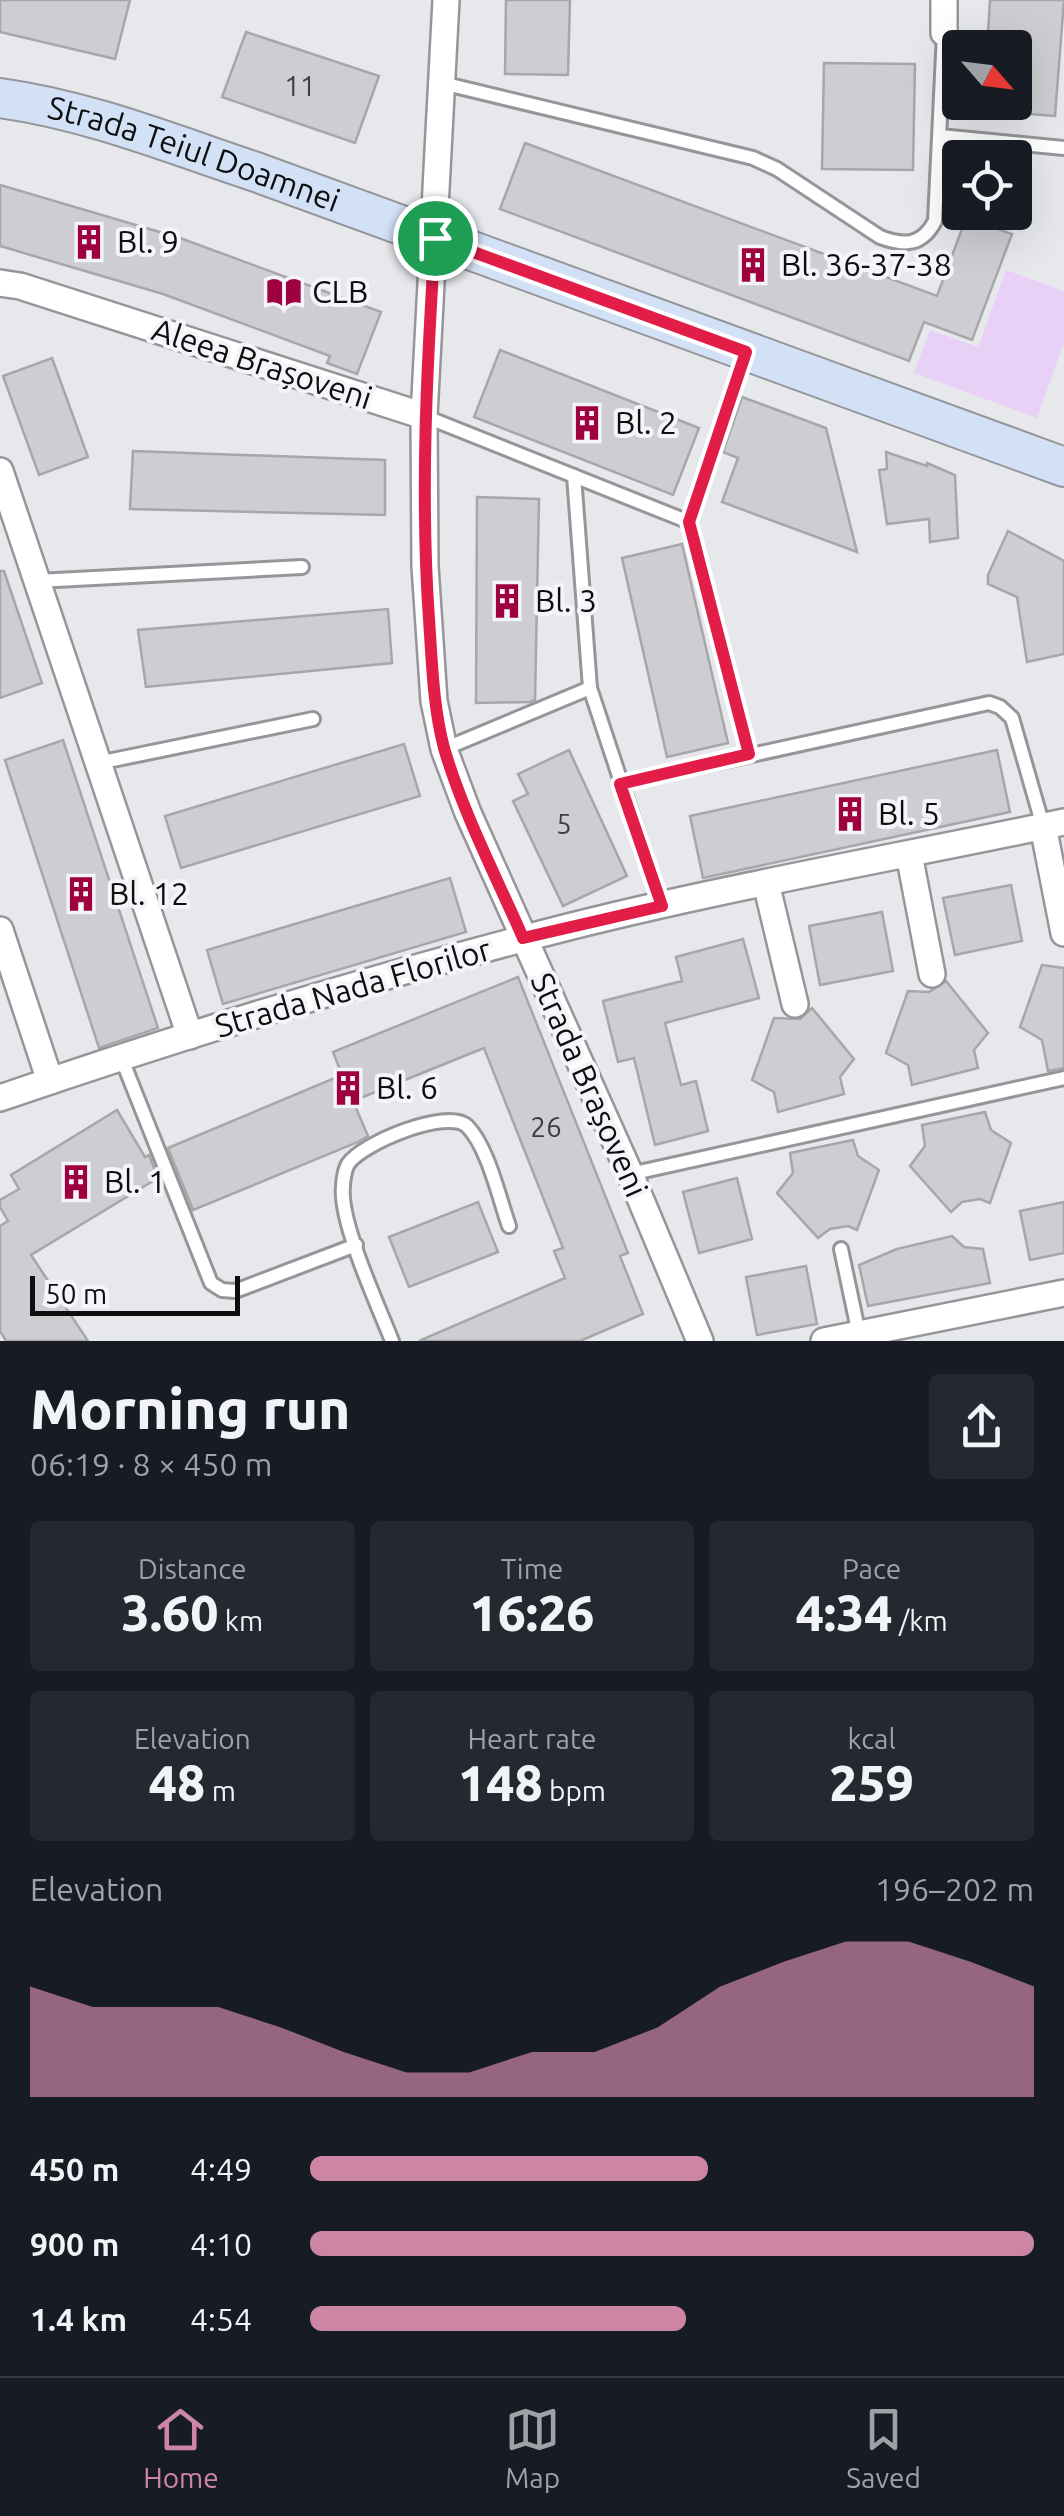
<!DOCTYPE html>
<meta charset="utf-8">
<style>
:root{--surface:#171b24;--page:#242831;--text:#f1f3f6;--muted:#9ea1a6;--line:#363941;--accent:#cc86a4}
body{margin:0;font-family:Ubuntu,sans-serif;background:var(--page);color:var(--text);height:100vh;display:flex;flex-direction:column;font-size:38px;white-space:nowrap}
*{box-sizing:border-box;margin:0}
p{font-size:32px;color:var(--muted)}
.icon{flex:none;width:55px;height:55px;fill:none;stroke:currentColor;stroke-width:2;stroke-linecap:round;stroke-linejoin:round}
.map{position:relative;height:1341px;overflow:hidden}
.drawer{display:flex;flex-direction:column;background:var(--surface);flex:1}
.drawer>*{flex:none}
.needle{width:65px;rotate:118deg}
.fabs{position:absolute;left:942px;top:30px;display:grid;gap:20px}
.fabs a{display:grid;place-items:center;width:90px;height:90px;border-radius:10px;background:var(--surface);box-shadow:0 10px 40px #0002;font-size:50px}
.scale{position:absolute;left:30px;bottom:25px;width:210px;box-sizing:border-box;padding-left:10px;border:5px solid #0e0e0f;border-top:0;font-size:28px;line-height:35px;white-space:nowrap;color:#0e0e0f;-webkit-text-stroke:8px #f4f5f9;paint-order:stroke}
.pin{position:absolute;display:grid;place-items:center;width:85px;height:85px;color:#fff;margin:-42px;border:5px solid #fff;border-radius:50%;box-shadow:0 2px 10px #0007}
.round{display:grid;place-items:center;flex:none;width:105px;height:105px;border-radius:10px;background:var(--page)}
.head{display:flex;align-items:center;justify-content:space-between;height:170px;padding:0 30px}
h1{font-size:55px;font-weight:800;line-height:75px}
.figures{display:grid;grid-template-columns:repeat(3,1fr);gap:15px;height:170px;padding:10px 30px}
.figures div{display:grid;align-content:center;border-radius:10px;background:var(--page);text-align:center}
.figures b{font-size:50px;font-weight:800}
.figures small{font-size:28px;font-weight:400}
.figures p{font-size:28px}
.chart{height:280px;padding:20px 30px}
.chart p{display:flex;justify-content:space-between}
.chart svg{width:100%;height:180px;margin-top:10px;fill:var(--accent);opacity:.7}
ul{padding:0 30px;list-style:none;font-size:32px}
li{display:grid;grid-template-columns:160px 120px 1fr;align-items:center;height:75px}
li i{height:25px;border-radius:12px;background:var(--accent)}
.menu{display:flex;justify-content:space-around;align-items:center;height:140px;border-top:2px solid var(--line);background:var(--surface);font-size:28px;color:var(--muted)}
.menu a{display:grid;justify-items:center;gap:5px}
.menu .on{color:var(--accent)}
.map>svg:first-child{display:block}
.green{fill:#e9d0f6}
.building{fill:#cecdd1;stroke:#a7a7aa;stroke-width:2.5}
.lines{fill:none;stroke-linecap:round;stroke-linejoin:round}
.lane-casing{stroke:#96969a;stroke-width:18}
.street-casing{stroke:#96969a;stroke-width:30}
.secondary-casing{stroke:#96969a;stroke-width:42}
.lane{stroke:#fff;stroke-width:12}
.street{stroke:#fff;stroke-width:25}
.secondary{stroke:#d3e1f7;stroke-width:38}
.route-casing{stroke:#fff;stroke-width:20}
.route{stroke:#e11d48;stroke-width:12}
.labels{text-anchor:middle;stroke-width:8;stroke-linejoin:round;paint-order:stroke}
.number-label{font-size:28px;fill:#3e3e40}
.street-label{font-size:32px;fill:#0e0e0f;stroke:#f4f5f9}
.poi-label{font-size:32px;fill:#0e0e0f;stroke:#f4f5f9;text-anchor:start}
</style>
<div class="map">
<svg width="1064" height="1341" viewBox="0 0 1064 1341">
<rect width="100%" height="100%" fill="#e7e8ec"/>
<polygon class="green" points="1006,270 1064,291 1064,342 1037,418 914,373 930,330 978,347"/>
<g class="building">
<polygon points="0,0 130,0 115,59 0,32"/>
<polygon points="506,0 570,0 568,75 505,74"/>
<polygon points="990,0 1064,0 1055,116 1015,113 1015,48 987,48"/>
<polygon points="246,32 379,76 355,143 222,97"/>
<polygon points="824,63 915,64 913,170 822,169"/>
<polygon points="525,143 937,296 966,218 1012,234 972,340 924,322 909,361 500,209"/>
<polygon points="0,185 180,238 381,312 357,374 327,363 330,356 163,294 0,246"/>
<polygon points="500,350 699,428 673,495 474,417"/>
<polygon points="52,358 88,457 39,475 3,376"/>
<polygon points="742,397 826,428 857,552 722,502 738,458 723,452"/>
<polygon points="133,451 385,460 385,515 130,509"/>
<polygon points="886,452 927,466 927,463 955,475 958,538 930,542 929,519 887,524 879,470 887,469"/>
<polygon points="477,497 539,499 535,700 530,702 476,703"/>
<polygon points="1008,531 1064,561 1064,654 1027,662 1017,597 988,584 988,575"/>
<polygon points="682,544 728,743 667,757 622,558"/>
<polygon points="0,571 4,571 42,683 0,698"/>
<polygon points="388,609 392,663 146,687 138,630"/>
<polygon points="63,740 158,1028 99,1048 5,760"/>
<polygon points="404,744 420,796 181,868 165,816"/>
<polygon points="569,750 627,876 563,906 513,801 528,794 518,774"/>
<polygon points="997,750 1010,812 703,878 690,816"/>
<polygon points="450,878 466,932 223,1004 207,950"/>
<polygon points="1011,885 1022,941 955,955 943,898"/>
<polygon points="882,912 893,971 820,985 809,926"/>
<polygon points="743,939 759,998 665,1023 681,1085 696,1081 708,1131 655,1145 634,1058 618,1062 603,1001 682,981 676,957"/>
<polygon points="1042,965 1064,968 1064,1068 1048,1071 1042,1040 1020,1027"/>
<polygon points="518,977 628,1253 620,1256 643,1314 580,1341 419,1341 565,1278 554,1251 563,1248 484,1048 353,1101 368,1136 358,1142 193,1210 168,1148 342,1075 333,1052"/>
<polygon points="946,981 988,1033 974,1050 978,1068 912,1085 908,1065 886,1053 908,991 929,992"/>
<polygon points="812,1008 854,1059 840,1077 844,1094 778,1112 774,1092 752,1080 774,1018 800,1019"/>
<polygon points="117,1110 145,1157 149,1155 158,1178 31,1255 88,1341 6,1341 0,1331 0,1226 8,1221 0,1207 0,1200 19,1189 11,1175"/>
<polygon points="985,1112 991,1130 1011,1143 990,1203 980,1199 962,1202 951,1212 910,1166 925,1146 922,1125"/>
<polygon points="853,1140 858,1156 879,1170 857,1230 848,1226 830,1229 818,1238 777,1193 793,1173 790,1153"/>
<polygon points="737,1178 752,1239 699,1253 683,1192"/>
<polygon points="478,1202 498,1252 409,1287 389,1237"/>
<polygon points="1064,1202 1064,1253 1030,1260 1020,1211"/>
<polygon points="952,1236 964,1247 983,1249 990,1283 868,1306 859,1265 897,1249"/>
<polygon points="806,1266 817,1324 757,1335 746,1277"/>
</g>
<g class="lines">
<defs>
<g id="lane">
<path d="M442,83L753,158L777,169L880,237C904,246 922,246 935,221L944,33"/>
<polyline points="940,136 1064,148"/>
<polyline points="746,353 689,522 749,754"/>
<polyline points="424,416 689,522"/>
<polyline points="574,476 590,688 662,906"/>
<polyline points="37,581 302,567"/>
<polyline points="444,749 590,688"/>
<polyline points="98,763 313,719"/>
<polyline points="619,784 989,703 1000,707 1012,718 1043,826"/>
<polyline points="121,1057 211,1283 222,1290 235,1291 356,1245"/>
<polyline points="630,1174 1064,1078"/>
<polyline points="841,1249 860,1339"/>
<path d="M392,1341C378,1305 339,1222 343,1186C343,1181 345,1169 348,1164C362,1143 447,1108 467,1126C488,1147 499,1198 509,1226"/>
</g>
<g id="street">
<polyline points="446,0 424,416 425,566 434,701 444,749 468,813 630,1174 700,1341"/>
<polyline points="944,33 944,0"/>
<polyline points="0,283 20,286 424,416"/>
<polyline points="0,471 190,1036"/>
<polyline points="1043,826 1064,933"/>
<polyline points="909,854 932,974"/>
<polyline points="766,883 795,1004"/>
<polyline points="0,930 50,1081"/>
<path d="M0,1098C172,1039 347,985 522,939C701,891 884,860 1064,822"/>
<polyline points="824,1341 1064,1293"/>
</g>
<g id="secondary">
<path id="s1" d="M0,98C88,110 172,144 256,172L1064,467"/>
</g>
</defs>
<use href="#lane" class="lane-casing"/>
<use href="#street" class="street-casing"/>
<use href="#secondary" class="secondary-casing"/>
<use href="#lane" class="lane"/>
<use href="#street" class="street"/>
<use href="#secondary" class="secondary"/>
</g>
<g class="lines">
<defs>
<path id="route" d="M435,238L746,352L689,522L749,754L620,784L662,906L523,938C496,876 463,813 444,748C433,706 432,662 429,619C420,492 427,365 435,238Z"/>
</defs>
<use href="#route" class="route-casing"/>
<use href="#route" class="route"/>
</g>
<defs>
<symbol id="building-bare" viewBox="-9 -9 18 18"><path d="M-4-6H4V6H1V3H-1V6H-4ZM-2.5-4.3h1.7v1.8h-1.7ZM.8-4.3h1.7v1.8H.8ZM-2.5-1h1.7V.8h-1.7ZM.8-1h1.7V.8H.8Z" fill="#9f0040" stroke="#f4f5f9" stroke-width="2.5" paint-order="stroke"/></symbol>
<symbol id="library-bare" viewBox="-9 -9 18 18"><path d="M-6-4Q-3-5.5-.7-3.5V5Q-3 3-6 4ZM6-4Q3-5.5 .7-3.5V5Q3 3 6 4Z" fill="#9f0040" stroke="#f4f5f9" stroke-width="2.5" paint-order="stroke"/></symbol>
</defs>
<g fill-rule="evenodd">
<use href="#building-bare" x="64" y="217" width="50" height="50"/>
<use href="#building-bare" x="728" y="240" width="50" height="50"/>
<use href="#library-bare" x="259" y="267" width="50" height="50"/>
<use href="#building-bare" x="562" y="398" width="50" height="50"/>
<use href="#building-bare" x="482" y="576" width="50" height="50"/>
<use href="#building-bare" x="825" y="789" width="50" height="50"/>
<use href="#building-bare" x="56" y="869" width="50" height="50"/>
<use href="#building-bare" x="323" y="1063" width="50" height="50"/>
<use href="#building-bare" x="51" y="1157" width="50" height="50"/>
</g>
<g class="labels">
<g class="number-label">
<text x="300" y="96">11</text>
<text x="564" y="834">5</text>
<text x="546" y="1137">26</text>
</g>
<g class="street-label">
<text dy="11" stroke="none"><textPath href="#s1" startOffset="202">Strada Teiul Doamnei</textPath></text>
<text transform="translate(262 364) rotate(18)" y="11">Aleea Brașoveni</text>
<text transform="translate(353 988) rotate(-16)" y="11">Strada Nada Florilor</text>
<text transform="translate(589 1085) rotate(66)" y="11">Strada Brașoveni</text>
</g>
<g class="poi-label">
<text x="117" y="253">Bl. 9</text>
<text x="781" y="276">Bl. 36-37-38</text>
<text x="312" y="303">CLB</text>
<text x="615" y="434">Bl. 2</text>
<text x="535" y="612">Bl. 3</text>
<text x="878" y="825">Bl. 5</text>
<text x="109" y="905">Bl. 12</text>
<text x="376" y="1099">Bl. 6</text>
<text x="104" y="1193">Bl. 1</text>
</g>
</g>
</svg>
<div class="fabs">
<a><svg class="needle" viewBox="-14 -14 28 28"><path d="M0-13l5 13h-10z" fill="#e53935"/><path d="M0 13l5-13h-10z" fill="#9ea1a6"/></svg></a>
<a><svg class="icon" aria-label="locate" viewBox="0 0 24 24"><circle cx="12" cy="12" r="6"/><path d="M12 2v4M12 18v4M2 12h4M18 12h4"/></svg></a>
</div>
<div class="scale">50 m</div>
<div class="pin" style="left:435px;top:238px;background:#1e9e55"><svg class="icon" aria-label="arrive" viewBox="0 0 24 24"><path d="M6 21V4h12l-3 4 3 4H6"/></svg></div>
</div>
<section class="drawer">
<div class="head"><div><h1>Morning run</h1><p>06:19 · 8 × 450 m</p></div><a class="round"><svg class="icon" aria-label="share" viewBox="0 0 24 24"><path d="M12 15V3M7 8l5-5 5 5M5 13v7h14v-7"/></svg></a></div>
<div class="figures">
<div><p>Distance</p><b>3.60<small> km</small></b></div>
<div><p>Time</p><b>16:26</b></div>
<div><p>Pace</p><b>4:34<small> /km</small></b></div>
</div>
<div class="figures">
<div><p>Elevation</p><b>48<small> m</small></b></div>
<div><p>Heart rate</p><b>148<small> bpm</small></b></div>
<div><p>kcal</p><b>259</b></div>
</div>
<div class="chart"><p><span>Elevation</span>196–202 m</p>
<svg viewBox="0 0 160 44" preserveAspectRatio="none"><path d="M0 44V17L10 22L20 22L30 22L40 27L50 33L60 38L70 38L80 33L90 33L100 27L110 17L120 11L130 6L140 6L150 11L160 17V44z"/></svg>
</div>
<ul>
<li><b>450 m</b>4:49<i style="width:55%"></i></li>
<li><b>900 m</b>4:10<i style="width:100%"></i></li>
<li><b>1.4 km</b>4:54<i style="width:52%"></i></li>
</ul>
</section>
<nav class="menu">
<a class="on"><svg class="icon" aria-label="home" viewBox="0 0 24 24"><path d="M3 11l9-7 9 7M6 9v11h12V9"/></svg>Home</a>
<a><svg class="icon" aria-label="map" viewBox="0 0 24 24"><path d="M3 6l6-2 6 2 6-2v14l-6 2-6-2-6 2zM9 4v14M15 6v14"/></svg>Map</a>
<a><svg class="icon" aria-label="saved" viewBox="0 0 24 24"><path d="M7 4h10v16l-5-4-5 4z"/></svg>Saved</a>
</nav>
